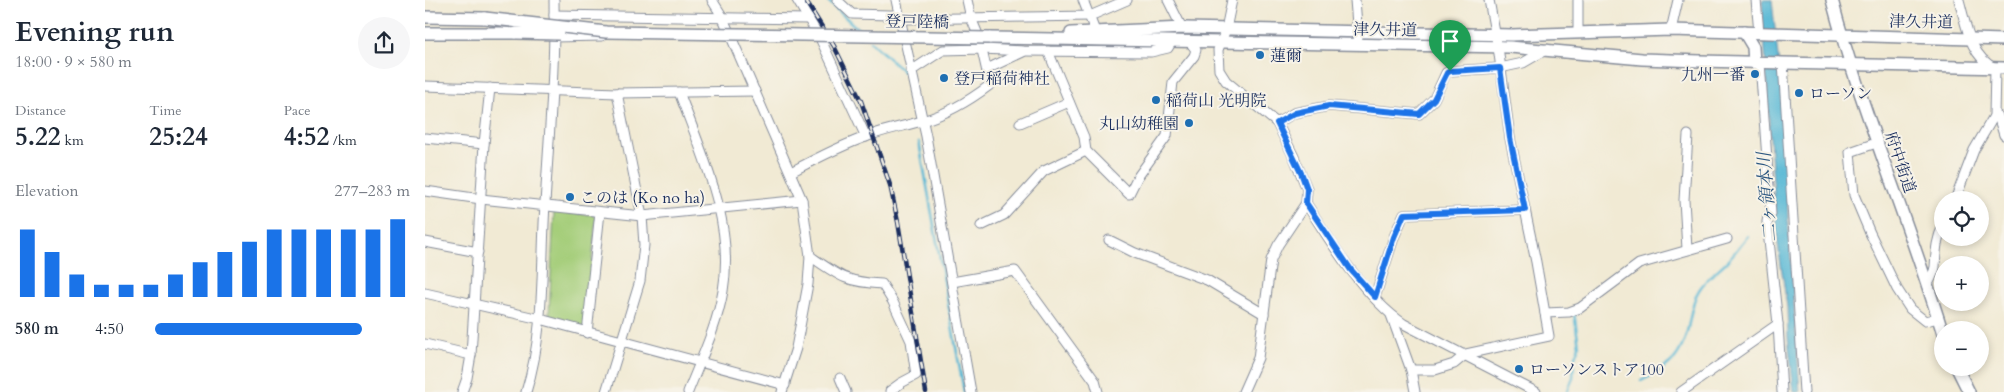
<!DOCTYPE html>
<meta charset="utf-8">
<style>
:root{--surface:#fff;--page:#f6f6f7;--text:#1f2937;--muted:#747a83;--accent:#1a73e8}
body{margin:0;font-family:Cardo,"Noto Serif JP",serif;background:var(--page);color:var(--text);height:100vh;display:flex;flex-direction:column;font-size:19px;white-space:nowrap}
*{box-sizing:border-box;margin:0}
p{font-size:16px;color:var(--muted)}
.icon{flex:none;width:28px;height:28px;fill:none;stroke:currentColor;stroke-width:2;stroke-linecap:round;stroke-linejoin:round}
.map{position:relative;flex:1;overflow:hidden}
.drawer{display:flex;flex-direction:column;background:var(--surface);width:425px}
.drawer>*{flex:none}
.tools{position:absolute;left:1509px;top:191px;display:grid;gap:10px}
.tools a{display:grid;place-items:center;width:55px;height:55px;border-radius:50%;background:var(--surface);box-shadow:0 2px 8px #0003;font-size:25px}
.pin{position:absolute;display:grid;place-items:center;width:42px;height:42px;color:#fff;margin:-51px -21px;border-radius:50% 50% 50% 0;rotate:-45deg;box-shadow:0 0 5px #0007}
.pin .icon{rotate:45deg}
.round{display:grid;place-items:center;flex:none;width:52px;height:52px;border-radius:26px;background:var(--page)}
.headline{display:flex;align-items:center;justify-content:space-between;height:85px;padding:0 15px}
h1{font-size:28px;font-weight:700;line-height:38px}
.figures{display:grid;grid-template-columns:repeat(3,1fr);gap:8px;height:85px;padding:5px 15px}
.figures div{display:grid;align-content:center}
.figures b{font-size:25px;font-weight:700}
.figures small{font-size:14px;font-weight:400}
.figures p{font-size:14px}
.chart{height:140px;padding:10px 15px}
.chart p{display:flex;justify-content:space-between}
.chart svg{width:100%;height:90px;margin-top:5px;stroke:var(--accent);stroke-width:6}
ul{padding:0 15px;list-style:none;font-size:16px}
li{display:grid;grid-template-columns:80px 60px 1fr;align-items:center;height:38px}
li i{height:12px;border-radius:6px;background:var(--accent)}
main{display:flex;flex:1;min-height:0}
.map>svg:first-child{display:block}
.green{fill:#a5ce7a;stroke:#607e6c}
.water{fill:#56b8d5;stroke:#38749a}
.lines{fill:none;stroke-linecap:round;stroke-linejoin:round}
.stream{stroke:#56b8d5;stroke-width:2.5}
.minor-casing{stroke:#868c99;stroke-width:11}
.major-casing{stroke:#868c99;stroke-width:14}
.minor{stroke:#fff;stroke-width:9}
.major{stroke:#fff;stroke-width:11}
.rail-casing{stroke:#1b2f5e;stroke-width:4.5}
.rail{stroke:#f7f3e8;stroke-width:2.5;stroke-dasharray:8;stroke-linecap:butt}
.major-bridge-casing{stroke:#868c99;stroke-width:14;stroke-linecap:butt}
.major-bridge{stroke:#fff;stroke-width:11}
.route-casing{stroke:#fff;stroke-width:10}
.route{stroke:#1a73e8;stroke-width:6}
.poi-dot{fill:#1f6fb2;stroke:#f7f3e8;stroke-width:2}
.labels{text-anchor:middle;stroke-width:4;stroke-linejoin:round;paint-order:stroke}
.street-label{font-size:16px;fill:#1b2f5e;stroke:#f7f3e8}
.poi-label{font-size:16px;fill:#1b2f5e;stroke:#f7f3e8;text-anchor:start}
.water-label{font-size:18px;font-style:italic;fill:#2d5882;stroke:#f7f3e8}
</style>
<main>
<section class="drawer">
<div class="headline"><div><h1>Evening run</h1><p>18:00 · 9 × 580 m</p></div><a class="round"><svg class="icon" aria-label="share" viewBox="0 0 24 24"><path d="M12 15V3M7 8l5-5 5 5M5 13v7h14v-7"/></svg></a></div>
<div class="figures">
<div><p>Distance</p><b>5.22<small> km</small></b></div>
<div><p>Time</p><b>25:24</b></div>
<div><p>Pace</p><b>4:52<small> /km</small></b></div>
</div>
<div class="chart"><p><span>Elevation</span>277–283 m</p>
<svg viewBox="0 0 160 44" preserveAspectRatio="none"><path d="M5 44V11M15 44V22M25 44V33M35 44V38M45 44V38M55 44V38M65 44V33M75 44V27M85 44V22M95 44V17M105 44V11M115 44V11M125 44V11M135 44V11M145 44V11M155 44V6"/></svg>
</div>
<ul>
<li><b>580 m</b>4:50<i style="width:81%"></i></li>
</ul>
</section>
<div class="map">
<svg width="1579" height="392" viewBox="0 0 1579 392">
<rect width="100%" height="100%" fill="#f7f3e8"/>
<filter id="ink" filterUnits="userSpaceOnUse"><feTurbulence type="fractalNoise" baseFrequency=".02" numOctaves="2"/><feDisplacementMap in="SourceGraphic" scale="10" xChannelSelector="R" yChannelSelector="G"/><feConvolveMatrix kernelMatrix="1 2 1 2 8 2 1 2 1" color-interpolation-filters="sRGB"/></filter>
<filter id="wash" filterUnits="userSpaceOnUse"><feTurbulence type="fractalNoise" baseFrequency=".0096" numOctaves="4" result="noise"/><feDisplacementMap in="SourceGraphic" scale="20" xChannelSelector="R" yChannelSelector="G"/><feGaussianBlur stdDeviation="1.12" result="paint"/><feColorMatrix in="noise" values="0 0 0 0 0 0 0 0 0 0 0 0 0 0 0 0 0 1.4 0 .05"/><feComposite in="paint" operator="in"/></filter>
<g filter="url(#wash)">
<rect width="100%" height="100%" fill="#f1ead4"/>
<polygon class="green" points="129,212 168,215 171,218 161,325 158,327 128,319 124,314"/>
<polygon class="water" points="1337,0 1347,0 1359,114 1363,219 1375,392 1369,392 1363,338 1362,307 1353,244 1346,155"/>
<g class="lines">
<g class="stream">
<polyline points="402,0 436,32"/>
<polyline points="445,41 479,72"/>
<polyline points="494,142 539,392"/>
<path d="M1216,381C1247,365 1257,358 1264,323C1266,312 1268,299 1274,290C1280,280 1289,273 1298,265C1307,257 1314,246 1323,236"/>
<polyline points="1142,392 1148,378 1149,359 1154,346 1149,313"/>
</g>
</g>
</g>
<g filter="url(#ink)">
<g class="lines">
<defs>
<g id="minor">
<polyline points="287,0 297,16 377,200 385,256 383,284 371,348 357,392"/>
<polyline points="372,0 395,38 441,137"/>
<polyline points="412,0 427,14 465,15 476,19 665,16 702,0"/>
<polyline points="471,0 501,136 546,392"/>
<polyline points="658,0 670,31"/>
<polyline points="743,0 757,28"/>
<polyline points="807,0 801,29 793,50 794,70 801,81 852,123 869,157 882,189 881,203 853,245 846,260 833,358 818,392"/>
<polyline points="930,0 933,37"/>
<polyline points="1331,0 1334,33"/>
<polyline points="129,15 384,19"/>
<polyline points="1246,30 1253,0"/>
<polyline points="1153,33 1153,0"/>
<polyline points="129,37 177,36"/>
<polyline points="623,51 659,137 661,151 704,194 712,178 742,136 748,82 769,56 771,50 765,42"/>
<polyline points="1335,63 1346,214 1343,216 1342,222 1353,324 1357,392"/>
<polyline points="1358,63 1379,392"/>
<polyline points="562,69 598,52"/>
<polyline points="486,71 518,50 557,49 599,51 726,52 743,48 747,41"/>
<polyline points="0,86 192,93 330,91"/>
<path d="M254,92C277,154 310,223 298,291C292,326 276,359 263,392"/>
<polyline points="1569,116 1573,116 1579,135"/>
<polyline points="595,123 644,102"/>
<polyline points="852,123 869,113 904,106 994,114 1009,99 1021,73 1025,71 1075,68 1098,63 1122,49"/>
<polyline points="0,138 59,144"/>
<polyline points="1451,143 1425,152 1429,195 1445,233 1472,289 1485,309 1500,321 1513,318"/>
<path d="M366,172C392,158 417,145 446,135C462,129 480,126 497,121C522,114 544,101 565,85L554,37L546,18L542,0"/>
<polyline points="0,191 56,199 217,216 377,200"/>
<path d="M1530,200L1549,150L1569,116L1570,68C1545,57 1541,24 1534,0"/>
<path d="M881,203C906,243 940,298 979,324L1111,392"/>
<polyline points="556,226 579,215 619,171 661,151"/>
<polyline points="684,240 710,253 782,280 839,314"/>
<polyline points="0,242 53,252"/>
<polyline points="1262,249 1259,200 1263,135"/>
<path d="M385,256C414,276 420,282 457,284L468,302L486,341L491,375L476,383L465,391"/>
<polyline points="527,282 590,271 670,381 673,392"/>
<path d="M1502,286C1505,280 1509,273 1510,267C1511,252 1511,240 1518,226"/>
<polyline points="0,293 115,319 360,385"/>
<polyline points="950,297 969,237 979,214 1100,210"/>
<polyline points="1120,313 1144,312 1155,308 1214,264 1302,239"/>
<polyline points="966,315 986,370 990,392"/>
<polyline points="162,333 175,212"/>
<polyline points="0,344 46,355"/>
<polyline points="986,370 1010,370 1029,364 1041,354 1124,336 1111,262 1085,138 1074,54 1064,0"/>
<polyline points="415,378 421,392"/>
<polyline points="37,392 42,378 46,355 59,144 65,88"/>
<path d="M101,392C120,332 116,267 120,204C124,136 130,69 129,0"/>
<polyline points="181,392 215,281 219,245 217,216 192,93"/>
<polyline points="1256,392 1353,324"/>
</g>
<g id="major">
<path d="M1407,0C1437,114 1484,221 1518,334"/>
<polyline points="0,17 60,18"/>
<polyline points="1319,32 1328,47 1329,63"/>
<polyline points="0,33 91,33"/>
<polyline points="646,33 759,28 1087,35 1246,30 1579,40"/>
<polyline points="564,38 1085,47 1217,59 1275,61 1579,68"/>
<polyline points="1532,368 1544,392"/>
</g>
</defs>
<use href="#minor" class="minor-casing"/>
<use href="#major" class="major-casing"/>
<use href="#minor" class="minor"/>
<use href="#major" class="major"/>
<defs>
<polyline id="rail" points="380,0 409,46 436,101 465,185 473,222 501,392"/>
</defs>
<use href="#rail" class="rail-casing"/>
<use href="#rail" class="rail"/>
<defs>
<g id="major-bridge">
<polyline points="60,18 181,32 564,38"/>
<polyline points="91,33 134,34"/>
</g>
</defs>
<use href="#major-bridge" class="major-bridge-casing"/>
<use href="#major-bridge" class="major-bridge"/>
</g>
</g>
<g class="lines" filter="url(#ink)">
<defs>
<polygon id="route" points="1075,68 1085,138 1100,210 979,214 969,237 950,297 926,270 881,203 882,189 877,175 852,123 870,113 904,106 994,114 1009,99 1022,73 1025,71"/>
</defs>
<use href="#route" class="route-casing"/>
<use href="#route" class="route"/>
</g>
<g class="poi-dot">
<circle cx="835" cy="55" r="5"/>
<circle cx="1330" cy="74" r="5"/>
<circle cx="519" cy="78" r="5"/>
<circle cx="1374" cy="93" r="5"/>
<circle cx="731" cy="100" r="5"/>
<circle cx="764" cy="123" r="5"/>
<circle cx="145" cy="197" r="5"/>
<circle cx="1094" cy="369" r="5"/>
</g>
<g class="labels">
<g class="street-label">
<text transform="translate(492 21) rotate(1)" y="6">登戸陸橋</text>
<text transform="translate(1496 21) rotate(1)" y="6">津久井道</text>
<text transform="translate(960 29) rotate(1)" y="6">津久井道</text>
<text transform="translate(1476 162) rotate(71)" y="6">府中街道</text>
</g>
<g class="poi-label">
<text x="845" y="61">蓮爾</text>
<text x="1320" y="80" text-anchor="end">九州一番</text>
<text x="529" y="84">登戸稲荷神社</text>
<text x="1384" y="99">ローソン</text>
<text x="741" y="106">稲荷山 光明院</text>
<text x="754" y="129" text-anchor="end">丸山幼稚園</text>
<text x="155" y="203">このは (Ko no ha)</text>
<text x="1104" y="375">ローソンストア100</text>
</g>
<g class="water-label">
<text transform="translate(1342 197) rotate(-94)" y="6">二ヶ領本川</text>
</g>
</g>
</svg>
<div class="tools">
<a><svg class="icon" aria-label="locate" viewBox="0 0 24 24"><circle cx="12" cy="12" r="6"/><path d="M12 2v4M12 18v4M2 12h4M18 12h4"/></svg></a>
<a>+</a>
<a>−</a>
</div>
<div class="pin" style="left:1025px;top:71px;background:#1e9e55"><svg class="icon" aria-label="arrive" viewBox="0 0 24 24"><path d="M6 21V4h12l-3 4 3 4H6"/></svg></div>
</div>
</main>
